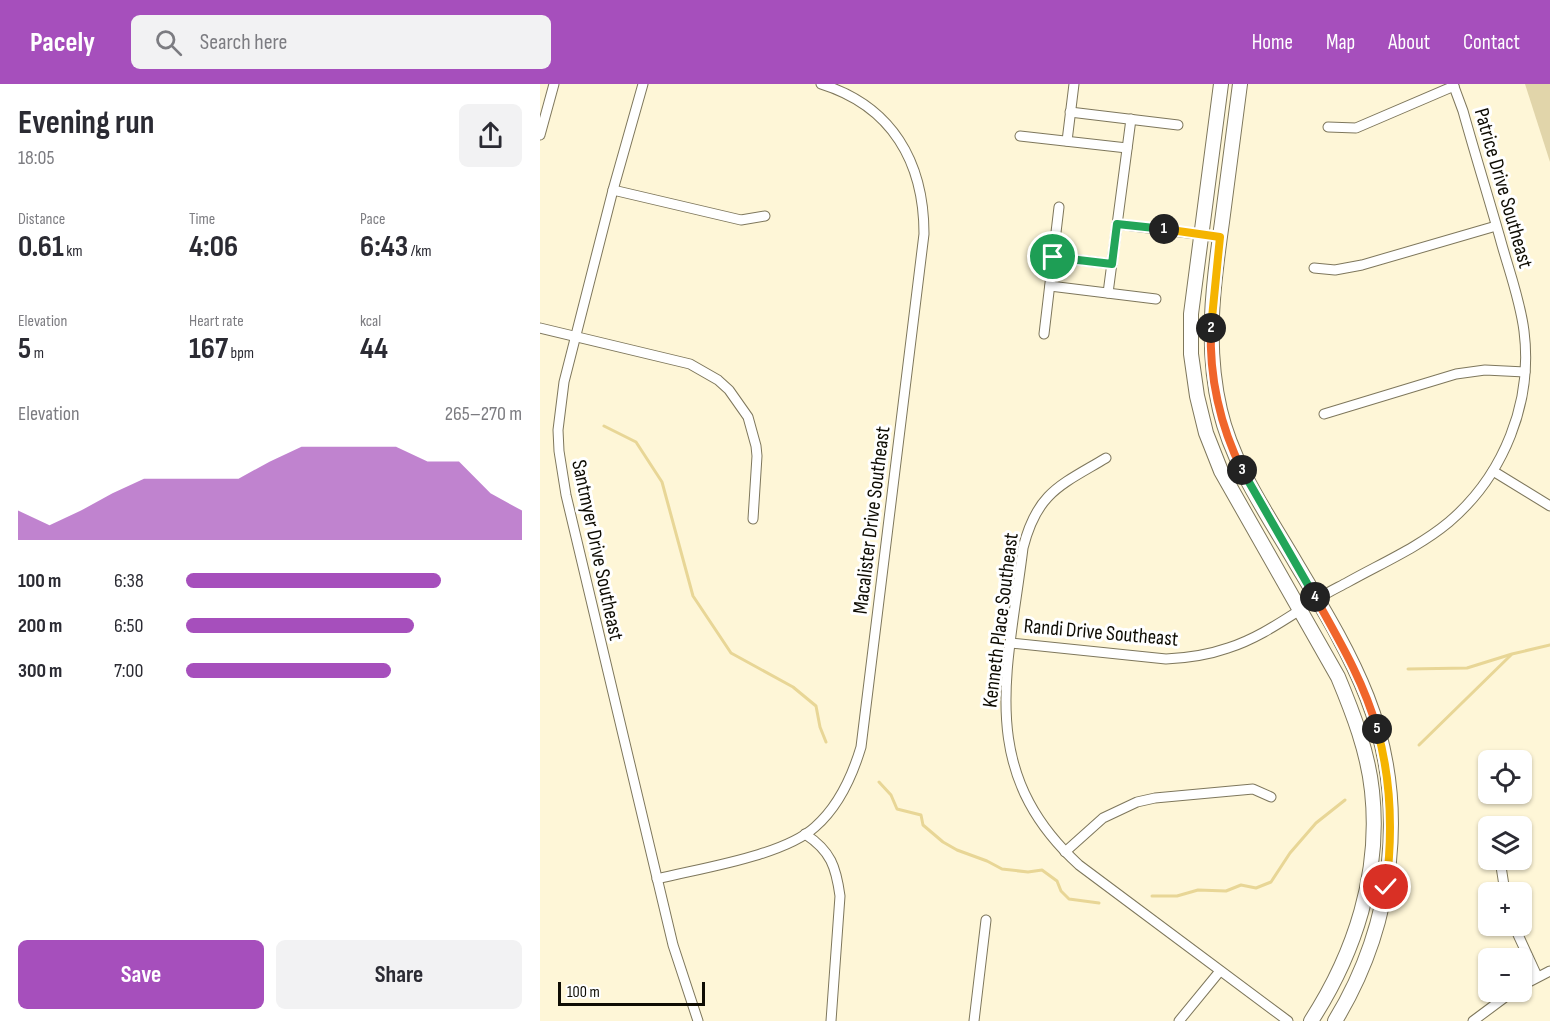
<!DOCTYPE html>
<meta charset="utf-8">
<style>
:root{--surface:#fff;--page:#f2f2f3;--text:#2b2b33;--muted:#7c7c81;--accent:#a64fbc}
body{margin:0;font-family:"Sofia Sans Condensed",sans-serif;background:var(--page);color:var(--text);height:100vh;display:flex;flex-direction:column;font-size:22px;white-space:nowrap}
*{box-sizing:border-box;margin:0}
p{font-size:20px;color:var(--muted)}
.icon{flex:none;width:33px;height:33px;fill:none;stroke:currentColor;stroke-width:2;stroke-linecap:round;stroke-linejoin:round}
.map{position:relative;flex:1;overflow:hidden}
.panel{display:flex;flex-direction:column;background:var(--surface);width:540px}
.panel>*{flex:none}
.fabs{position:absolute;left:938px;top:666px;display:grid;gap:12px}
.fabs a{display:grid;place-items:center;width:54px;height:54px;border-radius:9px;background:var(--surface);box-shadow:0 2px 4px #0004;font-size:30px}
.scale{position:absolute;left:18px;bottom:15px;width:147px;box-sizing:border-box;padding-left:6px;border:3px solid #0e0c03;border-top:0;font-size:16px;line-height:21px;white-space:nowrap;color:#0e0c03;-webkit-text-stroke:4px #fff;paint-order:stroke}
.pin{position:absolute;display:grid;place-items:center;width:51px;height:51px;color:#fff;margin:-26px;border:3px solid #fff;border-radius:50%;box-shadow:0 2px 6px #0007}
.km{position:absolute;width:30px;height:30px;margin:-15px;border-radius:50%;background:#222;color:#fff;font-size:16px;line-height:30px;text-align:center}
.round{display:grid;place-items:center;flex:none;width:63px;height:63px;border-radius:9px;background:var(--page)}
.head{display:flex;align-items:center;justify-content:space-between;height:102px;padding:0 18px}
h1{font-size:33px;font-weight:700;line-height:45px}
.metrics{display:grid;grid-template-columns:repeat(3,1fr);gap:9px;height:102px;padding:6px 18px}
.metrics div{display:grid;align-content:center}
.metrics b{font-size:30px;font-weight:700}
.metrics small{font-size:16px;font-weight:400}
.metrics p{font-size:16px}
.chart{height:168px;padding:12px 18px}
.chart p{display:flex;justify-content:space-between}
.chart svg{width:100%;height:108px;margin-top:6px;fill:var(--accent);opacity:.7}
.button{display:flex;gap:12px;margin-top:auto;padding:12px 18px}
.button a{flex:1;height:69px;border-radius:9px;background:var(--accent);color:#fff;font-size:24px;font-weight:700;line-height:69px;text-align:center}
.button a+a{background:var(--page);color:var(--text)}
ul{padding:0 18px;list-style:none;font-size:20px}
li{display:grid;grid-template-columns:96px 72px 1fr;align-items:center;height:45px}
li i{height:15px;border-radius:8px;background:var(--accent)}
header{display:flex;align-items:center;gap:36px;box-sizing:border-box;height:84px;padding:0 30px;background:var(--accent);color:#fff}
header strong{font-size:28px}
nav{display:flex;gap:33px;margin-inline-start:auto;font-size:21px}
.search{width:420px;height:54px;background:var(--page);display:flex;align-items:center;gap:15px;box-sizing:border-box;padding:0 21px;border-radius:9px;color:var(--muted);font-size:22px}
main{display:flex;flex:1;min-height:0}
.map>svg:first-child{display:block}
.green{fill:#e1d5aa}
.lines{fill:none;stroke-linecap:round;stroke-linejoin:round}
.stream{stroke:#e8d696;stroke-width:3}
.street-casing{stroke:#7e775c;stroke-width:11}
.secondary-casing{stroke:#7e775c;stroke-width:16}
.street{stroke:#fff;stroke-width:9}
.secondary{stroke:#fff;stroke-width:14}
.split-1-casing{stroke:#fff;stroke-width:12}
.split-2-casing{stroke:#fff;stroke-width:12}
.split-3-casing{stroke:#fff;stroke-width:12}
.split-4-casing{stroke:#fff;stroke-width:12}
.split-5-casing{stroke:#fff;stroke-width:12}
.split-6-casing{stroke:#fff;stroke-width:12}
.split-1{stroke:#22a559;stroke-width:8}
.split-2{stroke:#f5b400;stroke-width:8}
.split-3{stroke:#f0652b;stroke-width:8}
.split-4{stroke:#22a559;stroke-width:8}
.split-5{stroke:#f0652b;stroke-width:8}
.split-6{stroke:#f5b400;stroke-width:8}
.labels{text-anchor:middle;stroke-width:6;stroke-linejoin:round;paint-order:stroke}
.street-label{font-size:21px;fill:#0e0c03;stroke:#fff}
</style>
<header>
<strong>Pacely</strong>
<div class="search"><svg class="icon" aria-label="search" viewBox="0 0 24 24"><circle cx="10" cy="10" r="6"/><path d="M15 15l6 6"/></svg>Search here</div>
<nav><a>Home</a><a>Map</a><a>About</a><a>Contact</a></nav>
</header>
<main>
<section class="panel">
<div class="head"><div><h1>Evening run</h1><p>18:05</p></div><a class="round"><svg class="icon" aria-label="share" viewBox="0 0 24 24"><path d="M12 15V3M7 8l5-5 5 5M5 13v7h14v-7"/></svg></a></div>
<div class="metrics">
<div><p>Distance</p><b>0.61<small> km</small></b></div>
<div><p>Time</p><b>4:06</b></div>
<div><p>Pace</p><b>6:43<small> /km</small></b></div>
</div>
<div class="metrics">
<div><p>Elevation</p><b>5<small> m</small></b></div>
<div><p>Heart rate</p><b>167<small> bpm</small></b></div>
<div><p>kcal</p><b>44</b></div>
</div>
<div class="chart"><p><span>Elevation</span>265–270 m</p>
<svg viewBox="0 0 160 44" preserveAspectRatio="none"><path d="M0 44V32L10 38L20 32L30 25L40 19L50 19L60 19L70 19L80 12L90 6L100 6L110 6L120 6L130 12L140 12L150 25L160 32V44z"/></svg>
</div>
<ul>
<li><b>100 m</b>6:38<i style="width:76%"></i></li>
<li><b>200 m</b>6:50<i style="width:68%"></i></li>
<li><b>300 m</b>7:00<i style="width:61%"></i></li>
</ul>
<div class="button"><a>Save</a><a>Share</a></div>
</section>
<div class="map">
<svg width="1010" height="937" viewBox="0 0 1010 937">
<rect width="100%" height="100%" fill="#fef6d7"/>
<polygon class="green" points="985,0 1010,0 1010,78"/>
<g class="lines">
<g class="stream">
<polyline points="64,342 96,358 122,398 153,512 191,569 253,603 276,622 280,643 286,658"/>
<polyline points="868,585 927,584 972,570 1010,561"/>
<polyline points="879,661 971,571"/>
<polyline points="339,698 351,711 357,725 381,731 383,741 403,758 417,766 447,777 462,785 488,788 502,786 517,797 521,807 529,815 559,819"/>
<polyline points="612,812 637,812 658,806 686,807 701,801 716,804 731,798 750,769 776,739 805,716"/>
</g>
<defs>
<g id="street">
<polyline points="103,0 73,106 24,298 18,346 19,367 26,411 133,861 158,937"/>
<polyline points="530,28 638,41"/>
<polyline points="788,43 816,44 914,2"/>
<polyline points="0,51 14,0"/>
<polyline points="480,52 587,64"/>
<polyline points="527,57 534,0"/>
<polyline points="73,106 201,136 225,132"/>
<polyline points="577,140 680,153"/>
<polyline points="513,173 572,180"/>
<polyline points="774,184 795,186 822,181 956,142"/>
<polyline points="510,202 616,215"/>
<polyline points="568,209 591,35"/>
<polyline points="0,244 150,280 178,296 189,306 208,333 216,362 217,372 213,435"/>
<polyline points="504,250 519,123"/>
<polyline points="784,330 916,290 945,286 985,288"/>
<path d="M566,374C521,401 497,408 483,464C468,587 435,686 539,781L748,937"/>
<polyline points="953,387 1010,422"/>
<path d="M471,559L626,575C647,574 668,571 688,564C720,554 748,533 776,516C786,509 797,504 808,498C842,479 879,463 909,438C964,391 993,318 984,247C980,215 968,184 960,154C948,112 935,70 923,27L913,0"/>
<path d="M265,750C291,767 296,783 300,812L291,937"/>
<polyline points="525,768 563,734 597,718 615,714 713,705 731,713"/>
<polyline points="960,776 965,808"/>
<path d="M117,795C161,784 243,772 275,743C299,722 312,693 321,663L384,150C384,78 352,22 281,0"/>
<polyline points="974,842 997,892"/>
<polyline points="981,902 1010,887"/>
<polyline points="434,937 446,836"/>
<polyline points="639,937 680,887"/>
<polyline points="933,937 972,908"/>
</g>
<g id="secondary">
<path d="M681,0L651,230V270L657,312L666,349L681,387L798,593C813,629 828,668 832,707C841,789 815,869 771,937"/>
<path d="M700,0C694,46 688,92 682,138C673,201 665,263 680,326C693,382 728,431 757,481C782,523 809,567 827,613C869,720 854,840 795,937"/>
</g>
</defs>
<use href="#street" class="street-casing"/>
<use href="#secondary" class="secondary-casing"/>
<use href="#street" class="street"/>
<use href="#secondary" class="secondary"/>
</g>
<g class="lines">
<defs>
<polyline id="split-1" points="513,173 572,180 577,140 624,145"/>
<polyline id="split-2" points="624,145 680,153 671,244"/>
<path id="split-3" d="M671,244C669,292 680,342 702,386"/>
<polyline id="split-4" points="702,386 775,513"/>
<path id="split-5" d="M775,513C799,556 824,598 837,645"/>
<path id="split-6" d="M837,645C852,698 853,749 846,803"/>
</defs>
<use href="#split-1" class="split-1-casing"/>
<use href="#split-2" class="split-2-casing"/>
<use href="#split-3" class="split-3-casing"/>
<use href="#split-4" class="split-4-casing"/>
<use href="#split-5" class="split-5-casing"/>
<use href="#split-6" class="split-6-casing"/>
<use href="#split-1" class="split-1"/>
<use href="#split-2" class="split-2"/>
<use href="#split-3" class="split-3"/>
<use href="#split-4" class="split-4"/>
<use href="#split-5" class="split-5"/>
<use href="#split-6" class="split-6"/>
</g>
<g class="labels">
<g class="street-label">
<text transform="translate(964 104) rotate(74)" y="7">Patrice Drive Southeast</text>
<text transform="translate(331 436) rotate(-83)" y="7">Macalister Drive Southeast</text>
<text transform="translate(58 466) rotate(78)" y="7">Santmyer Drive Southeast</text>
<text transform="translate(460 536) rotate(-83)" y="7">Kenneth Place Southeast</text>
<text transform="translate(561 548) rotate(5)" y="7">Randi Drive Southeast</text>
</g>
</g>
</svg>
<div class="fabs">
<a><svg class="icon" aria-label="locate" viewBox="0 0 24 24"><circle cx="12" cy="12" r="6"/><path d="M12 2v4M12 18v4M2 12h4M18 12h4"/></svg></a>
<a><svg class="icon" aria-label="layers" viewBox="0 0 24 24"><path d="M12 4l9 5-9 5-9-5zM3 14l9 5 9-5"/></svg></a>
<a>+</a>
<a>−</a>
</div>
<div class="scale">100 m</div>
<div class="pin" style="left:513px;top:173px;background:#1e9e55"><svg class="icon" aria-label="arrive" viewBox="0 0 24 24"><path d="M6 21V4h12l-3 4 3 4H6"/></svg></div>
<div class="pin" style="left:846px;top:803px;background:#d93025"><svg class="icon" aria-label="check" viewBox="0 0 24 24"><path d="M5 12l5 5 9-10"/></svg></div>
<b class="km" style="left:624px;top:145px">1</b>
<b class="km" style="left:671px;top:244px">2</b>
<b class="km" style="left:702px;top:386px">3</b>
<b class="km" style="left:775px;top:513px">4</b>
<b class="km" style="left:837px;top:645px">5</b>
</div>
</main>
